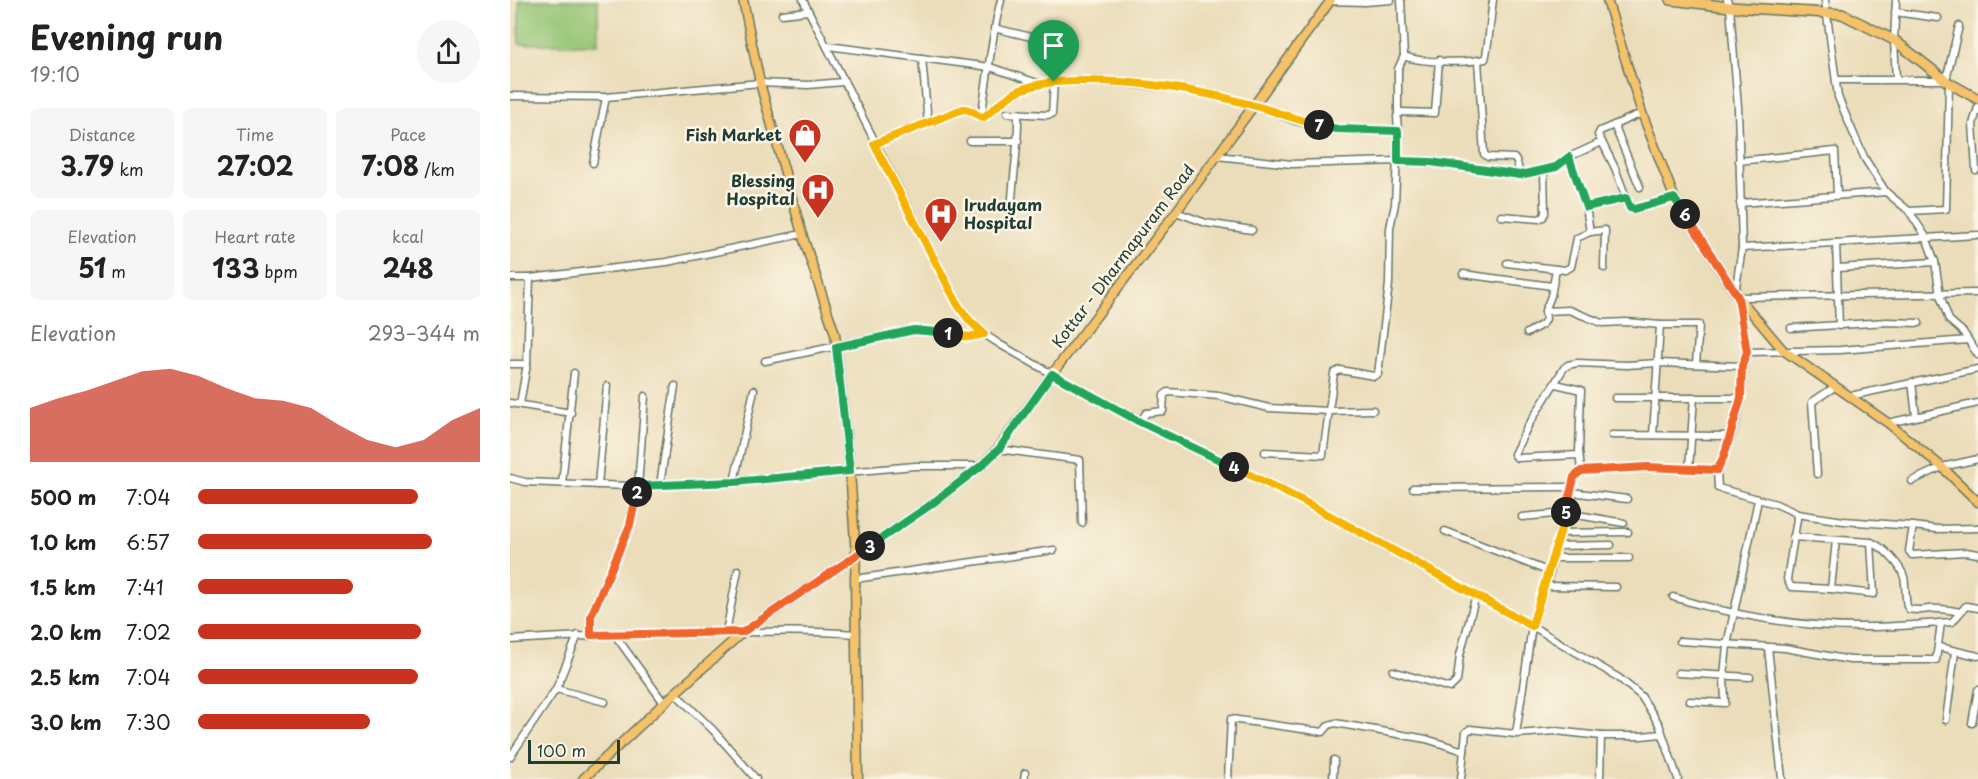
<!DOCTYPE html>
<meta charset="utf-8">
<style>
:root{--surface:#fff;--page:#f6f6f6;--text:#222;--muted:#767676;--accent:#c8321e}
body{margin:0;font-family:"Playpen Sans",sans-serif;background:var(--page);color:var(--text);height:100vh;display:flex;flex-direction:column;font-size:22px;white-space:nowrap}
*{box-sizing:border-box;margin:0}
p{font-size:20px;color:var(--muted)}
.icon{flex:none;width:33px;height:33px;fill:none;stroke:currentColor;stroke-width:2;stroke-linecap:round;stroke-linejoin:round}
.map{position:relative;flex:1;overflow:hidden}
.drawer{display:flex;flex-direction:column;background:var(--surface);width:510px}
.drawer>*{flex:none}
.scale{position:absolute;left:18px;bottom:15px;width:92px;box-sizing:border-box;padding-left:6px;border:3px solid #1f3d34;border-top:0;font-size:16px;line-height:21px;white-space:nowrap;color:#1f3d34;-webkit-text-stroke:4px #fcf5e5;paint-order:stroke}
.pin{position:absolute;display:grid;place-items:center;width:51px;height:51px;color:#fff;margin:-62px -26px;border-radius:50% 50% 50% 0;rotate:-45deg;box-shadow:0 0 6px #0007}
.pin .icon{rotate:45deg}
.km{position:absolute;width:30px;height:30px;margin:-15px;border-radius:50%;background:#222;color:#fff;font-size:16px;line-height:30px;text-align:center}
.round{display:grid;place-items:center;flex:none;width:63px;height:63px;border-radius:32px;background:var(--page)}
.overview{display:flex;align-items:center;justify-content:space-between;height:102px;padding:0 30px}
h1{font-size:33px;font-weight:700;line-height:45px}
.metrics{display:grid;grid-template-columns:repeat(3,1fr);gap:9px;height:102px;padding:6px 30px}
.metrics div{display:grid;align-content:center;border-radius:9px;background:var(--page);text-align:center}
.metrics b{font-size:26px;font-weight:700}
.metrics small{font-size:16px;font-weight:400}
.metrics p{font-size:16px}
.chart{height:168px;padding:12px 30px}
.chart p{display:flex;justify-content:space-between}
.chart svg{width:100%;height:108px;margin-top:6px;fill:var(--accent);opacity:.7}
ul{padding:0 30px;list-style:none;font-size:20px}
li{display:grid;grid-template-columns:96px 72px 1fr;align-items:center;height:45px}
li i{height:15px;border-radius:8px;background:var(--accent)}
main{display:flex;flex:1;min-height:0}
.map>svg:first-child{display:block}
.green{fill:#95c575;stroke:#5a8154;stroke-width:1.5}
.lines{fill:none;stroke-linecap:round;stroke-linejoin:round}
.minor-casing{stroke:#667563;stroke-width:9}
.major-casing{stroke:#667563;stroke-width:11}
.highway-casing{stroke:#667563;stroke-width:12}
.minor{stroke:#fff;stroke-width:6}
.major{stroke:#f4c26a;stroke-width:8}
.highway{stroke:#f4c26a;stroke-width:9}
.split-1-casing{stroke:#fff;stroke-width:12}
.split-2-casing{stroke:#fff;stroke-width:12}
.split-3-casing{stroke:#fff;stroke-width:12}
.split-4-casing{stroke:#fff;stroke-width:12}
.split-5-casing{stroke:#fff;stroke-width:12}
.split-6-casing{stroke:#fff;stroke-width:12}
.split-7-casing{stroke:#fff;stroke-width:12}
.split-8-casing{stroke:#fff;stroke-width:12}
.split-1{stroke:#f5b400;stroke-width:8}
.split-2{stroke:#22a559;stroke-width:8}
.split-3{stroke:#f0652b;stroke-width:8}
.split-4{stroke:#22a559;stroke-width:8}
.split-5{stroke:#f5b400;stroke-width:8}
.split-6{stroke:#f0652b;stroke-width:8}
.split-7{stroke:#22a559;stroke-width:8}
.split-8{stroke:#f5b400;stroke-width:8}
.labels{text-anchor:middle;stroke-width:5;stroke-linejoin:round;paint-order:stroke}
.poi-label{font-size:16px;font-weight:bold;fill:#1f3d34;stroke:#fcf5e5;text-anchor:end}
.street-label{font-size:16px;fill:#1f3d34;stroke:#fcf5e5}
</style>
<main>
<section class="drawer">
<div class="overview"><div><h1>Evening run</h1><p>19:10</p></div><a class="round"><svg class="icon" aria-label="share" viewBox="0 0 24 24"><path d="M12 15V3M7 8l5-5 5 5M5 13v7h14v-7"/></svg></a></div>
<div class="metrics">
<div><p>Distance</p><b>3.79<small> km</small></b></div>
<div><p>Time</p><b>27:02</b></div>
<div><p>Pace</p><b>7:08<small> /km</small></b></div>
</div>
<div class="metrics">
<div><p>Elevation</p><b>51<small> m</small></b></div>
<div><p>Heart rate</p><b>133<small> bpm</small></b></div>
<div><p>kcal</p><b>248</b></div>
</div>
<div class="chart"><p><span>Elevation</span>293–344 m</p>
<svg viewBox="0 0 160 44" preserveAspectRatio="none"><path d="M0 44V22L10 18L20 15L30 11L40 7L50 6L60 9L70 14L80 18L90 19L100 22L110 29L120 35L130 38L140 35L150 27L160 22V44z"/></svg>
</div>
<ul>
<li><b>500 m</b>7:04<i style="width:78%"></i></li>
<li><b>1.0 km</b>6:57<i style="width:83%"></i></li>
<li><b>1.5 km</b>7:41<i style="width:55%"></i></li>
<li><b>2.0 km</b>7:02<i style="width:79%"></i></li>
<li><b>2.5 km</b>7:04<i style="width:78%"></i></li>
<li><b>3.0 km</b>7:30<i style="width:61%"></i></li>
</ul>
</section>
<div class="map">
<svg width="1468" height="779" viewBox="0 0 1468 779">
<rect width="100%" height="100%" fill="#fcf5e5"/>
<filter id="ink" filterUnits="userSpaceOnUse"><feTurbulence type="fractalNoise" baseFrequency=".0167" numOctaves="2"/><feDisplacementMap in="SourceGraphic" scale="12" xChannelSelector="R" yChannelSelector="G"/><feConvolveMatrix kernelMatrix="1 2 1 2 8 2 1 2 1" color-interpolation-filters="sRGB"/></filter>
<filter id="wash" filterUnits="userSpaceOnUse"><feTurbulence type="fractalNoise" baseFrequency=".008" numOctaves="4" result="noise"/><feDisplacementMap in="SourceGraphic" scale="24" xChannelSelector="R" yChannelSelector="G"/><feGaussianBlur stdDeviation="1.35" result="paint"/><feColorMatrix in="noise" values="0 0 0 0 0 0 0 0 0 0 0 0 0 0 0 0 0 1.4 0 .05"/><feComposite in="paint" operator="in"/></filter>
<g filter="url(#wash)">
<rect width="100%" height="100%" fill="#ebddba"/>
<rect class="green" x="9" y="0" width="79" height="44"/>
</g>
<g filter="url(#ink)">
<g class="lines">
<defs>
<g id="minor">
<polyline points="293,0 448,305 459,320 474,334 491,345 542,374 630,422 791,500 1022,626 1109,678 1131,696 1149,724 1168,779"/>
<path d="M891,0L894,56C909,63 958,63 975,59C978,52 981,12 983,0"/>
<polyline points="1217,0 1220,7 1228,107 1232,248 1225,293"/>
<polyline points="1315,0 1328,97 1345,137 1355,159 1376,192 1399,211 1416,237 1425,262 1430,295 1439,320 1453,332 1468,355"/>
<polyline points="820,1 855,2 881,0"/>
<polyline points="1385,12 1428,18"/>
<polyline points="272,14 298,11"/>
<polyline points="484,28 529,39"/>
<polyline points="318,46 480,67 530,84"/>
<polyline points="412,58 418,123"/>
<polyline points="968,60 974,154 978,157 1004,158 1007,162 1010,175"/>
<polyline points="1386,79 1384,40 1386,0"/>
<polyline points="1326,80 1436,80 1449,26"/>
<polyline points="0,96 96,97 250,83 298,85 333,82"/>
<polyline points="497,113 537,115 542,114 544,82"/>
<polyline points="888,113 888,69 894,56"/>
<path d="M471,117C478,78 481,38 491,0"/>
<polyline points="1104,125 1130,187"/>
<polyline points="460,141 508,141"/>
<polyline points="1092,142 1105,168 1120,208 1124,209 1164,197"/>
<path d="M364,144L453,109C462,108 466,117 474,117L498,97L521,85L555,81H588L674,89L744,105L786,121L827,129L888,131"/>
<polyline points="707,156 782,164 888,161 921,162 1010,175 1046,167 1059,157 1092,142 1088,135 1090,131 1132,113"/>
<polyline points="1229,161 1325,151 1327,194"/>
<polyline points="83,163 96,97"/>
<polyline points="1466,170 1463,124 1468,107"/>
<polyline points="1230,203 1376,192"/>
<polyline points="1076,207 1116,197"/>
<polyline points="1399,211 1436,209 1439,83"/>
<polyline points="666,212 696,223 742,230"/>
<path d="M501,215C502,181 509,148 508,113"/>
<polyline points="991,216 1029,219 1033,217 1035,213 1034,170"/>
<polyline points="1080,232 1095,230 1094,268"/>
<polyline points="1326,243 1329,326"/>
<polyline points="1232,248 1468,235"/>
<polyline points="997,263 1055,270 1061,267 1067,238 1080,232 1076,207 1059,157"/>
<polyline points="1328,268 1425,262"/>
<polyline points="953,274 1042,286"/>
<polyline points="0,278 20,278 157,262 292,234"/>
<polyline points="1035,311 1059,310 1092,323 1117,322 1150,325 1189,325 1186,364"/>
<polyline points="1281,328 1377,322 1409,323"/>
<polyline points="1017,333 1033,324 1036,319 1035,311 1041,296 1046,269"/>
<polyline points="1237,352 1228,297 1468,293"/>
<polyline points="255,361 404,330 459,337 474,334"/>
<polyline points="0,364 17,364"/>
<polyline points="1402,382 1406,416"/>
<polyline points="1046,384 1071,390 1069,451 1071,471"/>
<polyline points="1340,396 1468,369"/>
<polyline points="1105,398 1231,398"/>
<polyline points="0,403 61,413"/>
<polyline points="10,404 17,364 20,278"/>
<polyline points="630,422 636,413 653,411 654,395 658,392 709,396 759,408 819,411 863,410"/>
<polyline points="1378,423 1468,403"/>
<polyline points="1102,435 1220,436"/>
<polyline points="1143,435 1150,325"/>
<polyline points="488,449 570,460 572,523"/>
<polyline points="755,452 813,455 824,373 830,370 864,376 868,374 879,284 880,228 885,204 888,131 887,116 891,112 925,113 929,60"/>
<polyline points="1069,455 1007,458 1004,454 1018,426 1054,368 1058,365 1067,363 1117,365 1148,363 1232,366"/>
<polyline points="1179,469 1184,397"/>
<polyline points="1207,470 1208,488 1266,504 1286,513 1287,519 1277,579 1281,587 1321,589 1364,594 1361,542"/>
<polyline points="1307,474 1302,402 1326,386"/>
<polyline points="0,478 15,482 118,486 224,482 405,466 471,466"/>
<polyline points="1402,481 1432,467 1468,459"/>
<polyline points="224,482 244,390"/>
<polyline points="52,483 64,373"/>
<polyline points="88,485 97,386"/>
<polyline points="150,485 165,386"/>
<polyline points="903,488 1061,487"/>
<polyline points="1061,492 1117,499"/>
<polyline points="1287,514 1334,521 1403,526 1399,551 1402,555 1456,552 1468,554"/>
<polyline points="1012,517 1056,513 1114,523"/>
<polyline points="1403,526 1427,529 1468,528"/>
<polyline points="935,531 1040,572"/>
<polyline points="1048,533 1118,532"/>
<path d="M1283,537L1361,542C1373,547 1390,564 1394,577C1396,586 1395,597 1397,606L1399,609C1408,611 1411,610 1419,609C1430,608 1440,610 1450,612"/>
<polyline points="1045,546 1101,545"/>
<polyline points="1043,558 1119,558"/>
<polyline points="345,579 544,550"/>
<polyline points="1035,586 1106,587"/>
<polyline points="1321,589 1326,540"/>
<path d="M1163,597C1223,616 1296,628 1359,627C1387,627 1415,624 1442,622L1456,606L1468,608"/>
<polyline points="216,632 228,570"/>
<polyline points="81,635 81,616 120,525 128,486 135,396"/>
<polyline points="105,635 154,703"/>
<path d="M0,640C64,636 128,634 191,633C243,632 295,630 346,634"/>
<polyline points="1170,641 1275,648 1340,660 1426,660 1431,623"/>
<polyline points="1258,647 1272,779"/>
<polyline points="1429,647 1468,656"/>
<polyline points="883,671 940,688 947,681 950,655 966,595"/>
<polyline points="1168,673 1240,677"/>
<polyline points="46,689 95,702"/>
<polyline points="165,693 203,730 246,779"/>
<polyline points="1180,701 1215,703 1214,676 1217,645 1248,500"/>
<polyline points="1436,720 1445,652"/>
<polyline points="1462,723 1468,690"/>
<path d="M1006,734L1022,626L1040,572L1064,476L1071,471L1137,467L1207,470C1217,450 1228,420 1231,398C1234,380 1230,371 1237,352L1330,350L1458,340"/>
<polyline points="1091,736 1131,736 1152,734"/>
<polyline points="0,757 46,689 68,635"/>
<polyline points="514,779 515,773"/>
<polyline points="718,779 721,719 813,732 819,725 825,723 916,739 954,751"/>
<polyline points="823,779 824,760"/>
<polyline points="951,779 956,732 960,729 1006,734 1046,731 1091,736 1090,779"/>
</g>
<g id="major">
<polyline points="233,0 250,83 292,234 325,334 340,471 346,556 345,579 348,779"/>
<polyline points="1097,0 1132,113 1164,197 1225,293 1273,350 1378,423 1432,467 1468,502"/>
<polyline points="73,779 154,703 233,632 419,506 471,466 488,449 542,374 666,212 821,0"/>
</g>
<polyline id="highway" points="1161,0 1220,7 1332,14 1384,40 1439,83 1468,99"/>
</defs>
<use href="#minor" class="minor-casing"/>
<use href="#major" class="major-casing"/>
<use href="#highway" class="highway-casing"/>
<use href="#minor" class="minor"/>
<use href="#major" class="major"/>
<use href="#highway" class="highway"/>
</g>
</g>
<g class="lines" filter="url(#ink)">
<defs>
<path id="split-1" d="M438,333L459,337L474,334L459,320L448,305L364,144L453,109C462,108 466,117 474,117C502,93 507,87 544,82"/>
<polyline id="split-2" points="127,492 128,486 224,482 340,471 326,347 404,330 438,333"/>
<polyline id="split-3" points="127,492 120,525 81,616 81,635 233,632 360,546"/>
<polyline id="split-4" points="360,546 419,506 471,466 489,449 542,374 630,422 724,467"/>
<polyline id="split-5" points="724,467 791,500 1022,626 1056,512"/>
<polyline id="split-6" points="1056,512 1064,477 1071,471 1137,467 1207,470 1214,456 1231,398 1232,366 1237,352 1228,297 1175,214"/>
<polyline id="split-7" points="809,125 827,129 888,131 888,161 921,162 1010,175 1046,167 1059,157 1076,207 1116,198 1120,208 1124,209 1164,198 1175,214"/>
<path id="split-8" d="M544,82C611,78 678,87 742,105C765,111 785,120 809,125"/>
</defs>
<use href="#split-1" class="split-1-casing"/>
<use href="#split-2" class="split-2-casing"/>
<use href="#split-3" class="split-3-casing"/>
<use href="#split-4" class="split-4-casing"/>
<use href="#split-5" class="split-5-casing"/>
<use href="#split-6" class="split-6-casing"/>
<use href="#split-7" class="split-7-casing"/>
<use href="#split-8" class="split-8-casing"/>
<use href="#split-1" class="split-1"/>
<use href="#split-2" class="split-2"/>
<use href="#split-3" class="split-3"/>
<use href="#split-4" class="split-4"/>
<use href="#split-5" class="split-5"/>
<use href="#split-6" class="split-6"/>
<use href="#split-7" class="split-7"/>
<use href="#split-8" class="split-8"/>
</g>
<defs>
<symbol id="shop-pin" viewBox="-11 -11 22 30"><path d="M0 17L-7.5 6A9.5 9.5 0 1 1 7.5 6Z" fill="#c8321e" stroke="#fcf5e5"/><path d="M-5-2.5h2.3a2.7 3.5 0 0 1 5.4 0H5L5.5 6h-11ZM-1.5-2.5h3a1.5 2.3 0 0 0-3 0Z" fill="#fff"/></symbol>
<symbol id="hospital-pin" viewBox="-11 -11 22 30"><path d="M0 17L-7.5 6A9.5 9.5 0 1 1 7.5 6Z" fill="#c8321e" stroke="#fcf5e5"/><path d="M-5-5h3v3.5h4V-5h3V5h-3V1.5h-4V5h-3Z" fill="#fff"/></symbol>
</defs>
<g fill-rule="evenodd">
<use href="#shop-pin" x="276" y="116" width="38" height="52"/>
<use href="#hospital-pin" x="289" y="171" width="38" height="52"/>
<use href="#hospital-pin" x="412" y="195" width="38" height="52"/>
</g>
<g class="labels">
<g class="poi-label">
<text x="272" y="141">Fish Market</text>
<text x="285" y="187">Blessing<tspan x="285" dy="18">Hospital</tspan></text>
<text x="454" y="211" text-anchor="start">Irudayam<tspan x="454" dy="18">Hospital</tspan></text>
</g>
<g class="street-label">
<text transform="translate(613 256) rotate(-53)" y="6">Kottar - Dharmapuram Road</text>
</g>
</g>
</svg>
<div class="scale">100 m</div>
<div class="pin" style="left:544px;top:82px;background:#1e9e55"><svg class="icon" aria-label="arrive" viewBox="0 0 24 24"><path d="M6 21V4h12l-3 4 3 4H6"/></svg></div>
<b class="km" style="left:438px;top:333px">1</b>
<b class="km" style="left:127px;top:492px">2</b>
<b class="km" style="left:360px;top:546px">3</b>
<b class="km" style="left:724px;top:467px">4</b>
<b class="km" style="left:1056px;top:512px">5</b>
<b class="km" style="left:1175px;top:214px">6</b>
<b class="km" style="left:809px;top:125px">7</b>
</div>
</main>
